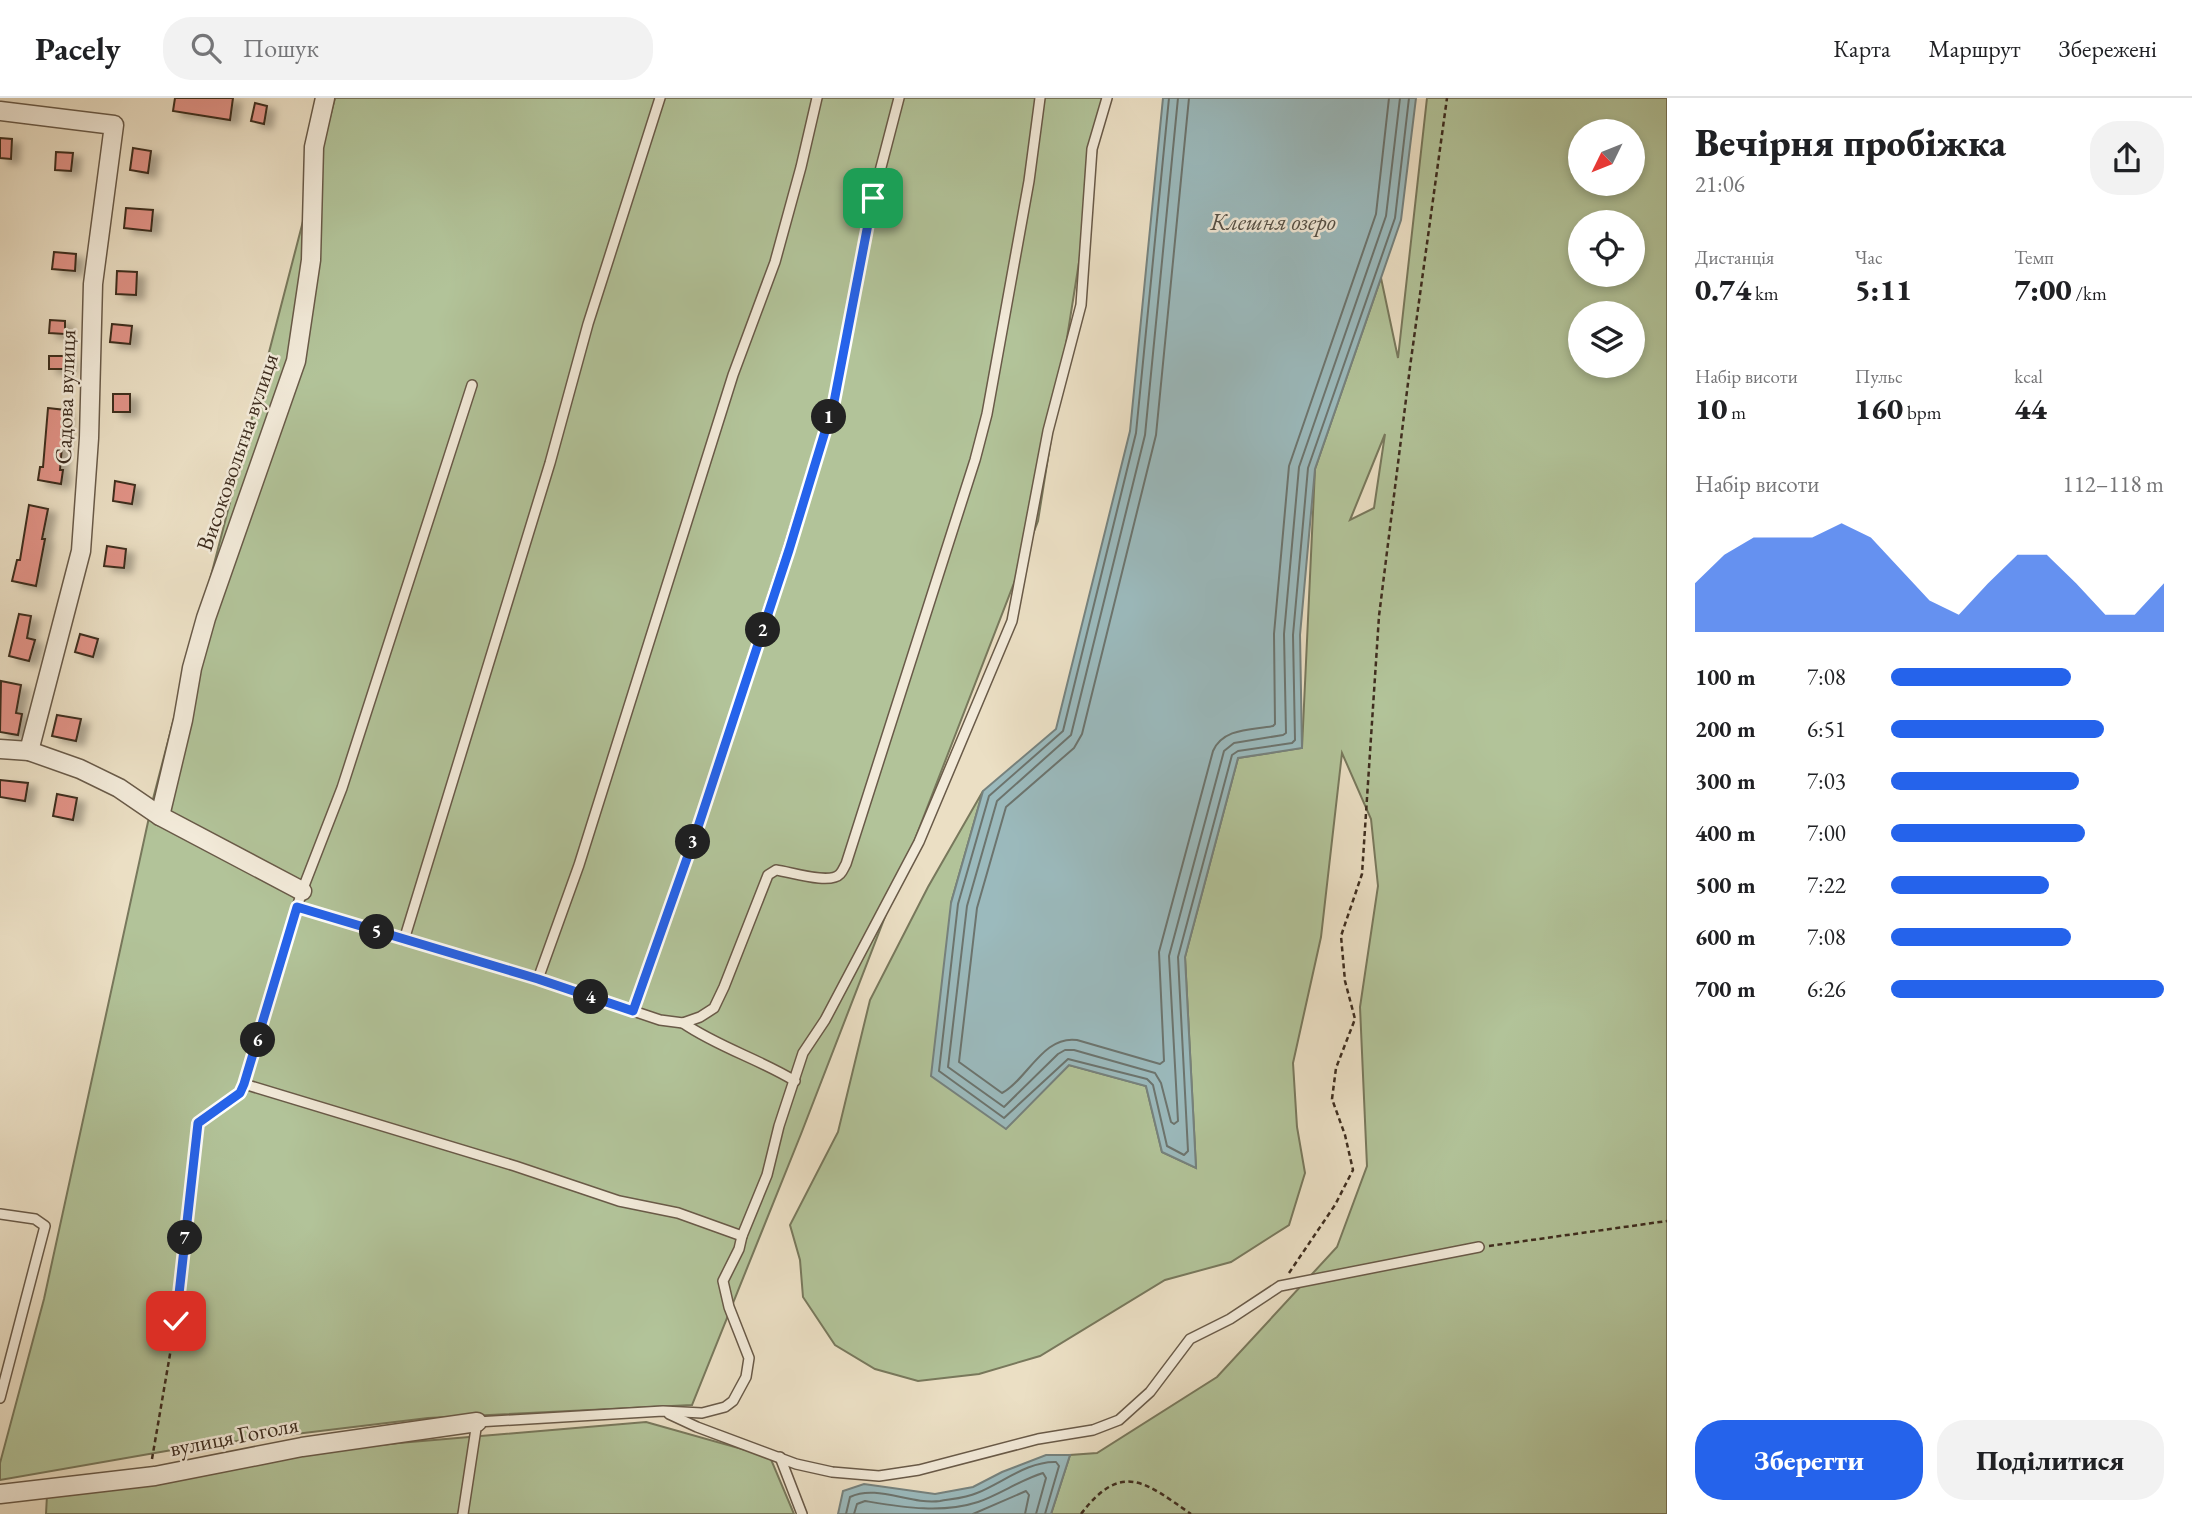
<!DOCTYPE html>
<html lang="uk">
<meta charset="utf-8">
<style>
:root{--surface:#fff;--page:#f2f2f2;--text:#202124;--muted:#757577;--line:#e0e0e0;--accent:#2563eb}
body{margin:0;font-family:"EB Garamond",serif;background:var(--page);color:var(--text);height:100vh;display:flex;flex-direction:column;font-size:26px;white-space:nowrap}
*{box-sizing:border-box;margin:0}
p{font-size:23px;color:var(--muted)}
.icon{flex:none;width:38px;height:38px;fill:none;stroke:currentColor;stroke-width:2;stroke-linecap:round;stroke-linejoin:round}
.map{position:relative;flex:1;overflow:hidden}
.panel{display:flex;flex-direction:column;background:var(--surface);width:525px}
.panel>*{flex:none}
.needle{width:46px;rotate:227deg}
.controls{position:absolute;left:1568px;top:21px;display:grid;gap:14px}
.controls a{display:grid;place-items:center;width:77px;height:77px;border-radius:50%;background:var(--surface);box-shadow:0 4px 10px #0003;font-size:35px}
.pin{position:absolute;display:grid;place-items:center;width:60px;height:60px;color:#fff;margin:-30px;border-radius:14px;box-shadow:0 4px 10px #0006}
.km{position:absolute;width:35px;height:35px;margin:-18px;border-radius:50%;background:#222;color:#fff;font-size:19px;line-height:35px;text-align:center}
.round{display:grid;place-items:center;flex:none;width:74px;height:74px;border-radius:28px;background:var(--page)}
.head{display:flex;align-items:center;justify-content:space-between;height:119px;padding:0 28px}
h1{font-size:38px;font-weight:800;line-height:52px}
.figures{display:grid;grid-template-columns:repeat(3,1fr);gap:10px;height:119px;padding:7px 28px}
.figures div{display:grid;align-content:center}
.figures b{font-size:30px;font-weight:800}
.figures small{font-size:19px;font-weight:400}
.figures p{font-size:19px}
.chart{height:196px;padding:14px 28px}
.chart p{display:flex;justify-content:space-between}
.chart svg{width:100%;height:126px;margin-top:7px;fill:var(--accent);opacity:.7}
.primary-button{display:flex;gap:14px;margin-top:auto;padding:14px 28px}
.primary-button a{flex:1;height:80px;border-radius:28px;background:var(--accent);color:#fff;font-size:28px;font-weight:800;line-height:80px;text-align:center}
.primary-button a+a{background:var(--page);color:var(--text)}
ul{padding:0 28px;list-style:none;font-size:23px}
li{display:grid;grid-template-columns:112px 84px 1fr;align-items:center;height:52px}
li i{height:18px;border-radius:9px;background:var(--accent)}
header{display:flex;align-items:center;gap:42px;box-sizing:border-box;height:98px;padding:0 35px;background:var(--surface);border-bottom:2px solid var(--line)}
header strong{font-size:33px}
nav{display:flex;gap:38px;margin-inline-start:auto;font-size:24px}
.search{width:490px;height:63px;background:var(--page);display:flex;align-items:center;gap:18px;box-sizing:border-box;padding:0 24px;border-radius:28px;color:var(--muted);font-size:26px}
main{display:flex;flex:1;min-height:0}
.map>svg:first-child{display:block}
.green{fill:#b2c399;stroke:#78785c;stroke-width:2;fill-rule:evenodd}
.water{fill:#9bbabd;stroke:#76827e;stroke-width:2}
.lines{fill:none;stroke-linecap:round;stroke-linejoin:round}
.shore{stroke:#6c746e;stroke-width:2}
.building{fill:#e19286;stroke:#3e2d1f;stroke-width:2;filter:url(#shadow)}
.service-casing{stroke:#695a48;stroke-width:12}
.minor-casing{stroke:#695a48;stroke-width:21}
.path{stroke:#3e2d1f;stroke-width:2.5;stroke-dasharray:5 3.5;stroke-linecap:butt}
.service{stroke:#f2ead9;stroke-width:9}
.minor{stroke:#f2ead9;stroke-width:18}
.route-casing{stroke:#fff;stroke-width:14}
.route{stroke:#2563eb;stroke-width:9}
.labels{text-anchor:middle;stroke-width:5;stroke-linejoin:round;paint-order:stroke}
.street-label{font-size:23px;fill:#3e2d1f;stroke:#f2ead9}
.water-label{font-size:24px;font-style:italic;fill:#555046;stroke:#f2ead9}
</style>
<header>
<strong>Pacely</strong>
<div class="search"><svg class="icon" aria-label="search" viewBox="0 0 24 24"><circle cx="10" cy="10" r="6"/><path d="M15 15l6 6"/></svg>Пошук</div>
<nav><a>Карта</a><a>Маршрут</a><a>Збережені</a></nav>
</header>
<main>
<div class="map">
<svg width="1667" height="1416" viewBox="0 0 1667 1416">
<defs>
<filter id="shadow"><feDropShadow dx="8" dy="4.5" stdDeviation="3.5" flood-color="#0004"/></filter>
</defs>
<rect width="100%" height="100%" fill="#ebdfc4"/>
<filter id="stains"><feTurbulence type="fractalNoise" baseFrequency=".00286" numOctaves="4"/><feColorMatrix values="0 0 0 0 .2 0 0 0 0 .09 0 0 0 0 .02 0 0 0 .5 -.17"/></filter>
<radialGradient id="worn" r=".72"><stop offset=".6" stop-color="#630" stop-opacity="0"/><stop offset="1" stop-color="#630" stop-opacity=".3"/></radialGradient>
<g class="green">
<polygon points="335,0 1105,0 1038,423 801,1036 692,1307 428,1320 195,1348 0,1382 0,1365 44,1201 153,701"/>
<path d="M1427,0H1667V1416H1051L1070,1357L1097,1355L1217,1279L1337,1149L1367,1068L1360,909L1378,788L1371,721L1342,655L1321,839L1293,965L1297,1029L1305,1075L1289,1127L1231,1164L1165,1182L1040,1258L979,1276L918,1283L875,1271L835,1247L803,1199L800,1162L790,1127L838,1034L870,902L928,789L983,693L951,805L1006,1030L1069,967L1146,988L1162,1054L1196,1070L1185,859L1238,660L1302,650L1315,371L1381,180L1398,260ZM1580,33H1633V86H1580ZM1580,124H1633V177H1580ZM1580,215H1633V268H1580ZM1385,336L1374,410L1350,422Z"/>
<polygon points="646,1324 770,1359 794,1416 46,1416 47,1397 277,1358 399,1345"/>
</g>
<g class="water">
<polygon points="1163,0 1416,0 1401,122 1315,371 1300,537 1302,650 1238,660 1185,859 1196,1070 1162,1054 1146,988 1069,967 1006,1031 931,978 951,805 983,693 1056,631 1130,333"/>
<polygon points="1046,1357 1070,1357 1051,1416 838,1416 843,1393 864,1386 935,1396 973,1389 1002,1374"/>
</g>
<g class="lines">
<g class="shore">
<polyline points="1169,0 1136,335 1063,633 989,698 958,806 939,973 1004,1020 1068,961 1147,981 1153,987 1167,1048 1184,1057 1188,1053 1178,859 1232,657 1238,653 1292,645 1295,642 1293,537 1308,370 1395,120 1409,0"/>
<polyline points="1178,0 1145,337 1071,637 997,703 967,808 948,969 1004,1009 1058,956 1065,952 1074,952 1155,975 1161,985 1171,1024 1174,1026 1178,1023 1169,858 1224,653 1234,645 1283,637 1286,635 1284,536 1299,369 1386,118 1400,0"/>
<path d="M1189,0L1156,337L1082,636L1074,650L1006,709L977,810L959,964L1002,995C1027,982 1043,937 1077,942L1160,966L1164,963L1159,854L1213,653C1223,630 1251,632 1273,628L1275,626L1274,536L1289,368L1376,116L1389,0"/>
<path d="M846,1416L850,1399C877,1386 910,1407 940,1403C951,1401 966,1400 977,1395C1002,1385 1028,1363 1056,1364L1059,1368L1045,1416"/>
<path d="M854,1416L857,1406L865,1403C902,1409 941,1416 978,1404C1001,1396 1020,1382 1043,1375L1046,1380L1036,1416"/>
<polyline points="973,1416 1026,1393 1029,1397 1025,1416"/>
</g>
</g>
<g class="building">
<polygon points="175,0 233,0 230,22 173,13"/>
<polygon points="255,5 267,8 264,26 251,23"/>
<polygon points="0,40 12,41 11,61 0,60"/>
<polygon points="133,50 151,53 148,75 130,72"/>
<polygon points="56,54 73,55 71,73 55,72"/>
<polygon points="126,110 153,112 151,133 124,130"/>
<polygon points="54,154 76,156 75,173 52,171"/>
<polygon points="117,173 137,174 136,197 116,196"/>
<polygon points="50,222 65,223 65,236 49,235"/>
<polygon points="112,226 132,228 130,246 110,244"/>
<rect x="49" y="258" width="19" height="13"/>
<rect x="113" y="296" width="17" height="18"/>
<polygon points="48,310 65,312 60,372 63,372 61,386 38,382 40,369 43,369"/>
<polygon points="115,383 135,387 132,406 113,403"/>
<polygon points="29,407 48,411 42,441 45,441 36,488 12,483 17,462 20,462"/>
<polygon points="107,448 126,451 124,470 104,468"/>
<polygon points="19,516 31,518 27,540 35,542 29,563 9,558"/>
<polygon points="80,536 98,541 93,559 75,554"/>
<polygon points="1,583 21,587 16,615 22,616 18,637 0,634"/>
<polygon points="57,617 81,621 76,643 52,638"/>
<polygon points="0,682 28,685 25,703 0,699"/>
<polygon points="57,696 77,700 73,722 53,718"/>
</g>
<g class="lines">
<defs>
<g id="service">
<path d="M297,809L538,881L660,922L683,925L700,919L714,910L724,889L768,777L776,772C791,774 830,787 840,776C843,773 844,769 846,766L975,362L987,316L1029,83L1040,0"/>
<polyline points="404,842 550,365 588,226 660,0"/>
<polyline points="538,881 579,767 733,277 775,164 801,69 817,0"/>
<polyline points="633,913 697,732 788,452 834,304 873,100 899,0"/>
<path d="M683,925C718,949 759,961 795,983"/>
<polyline points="244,986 515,1068 619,1103 678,1115 742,1138"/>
<polyline points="0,1116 35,1121 45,1128 0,1300"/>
<polyline points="176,1223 198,1025 240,995 244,986 302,793 342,690 472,287"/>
<polyline points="669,1316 697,1329 796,1366 832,1374 879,1378 919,1372 1038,1341 1093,1332 1119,1322 1150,1294 1190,1241 1230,1221 1280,1188 1479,1149"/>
<polyline points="780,1359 802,1416"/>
<polyline points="463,1416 477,1324 663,1313 702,1315 725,1309 733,1303 746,1279 749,1260 729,1209 723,1183 739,1151 742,1138 767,1077 779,1028 803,955 825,922 919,744 1012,523 1048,333 1081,207 1092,51 1107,0"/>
</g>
<g id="minor">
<polyline points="0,13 114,27 93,186 89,340 81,453 29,653"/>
<polyline points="0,651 29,653 80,671 119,690 160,718 302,793"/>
<polyline points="160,718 183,622 192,570 206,520 296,263 311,162 314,49 325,0"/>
<polyline points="0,1396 155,1378 302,1349 477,1324"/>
</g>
</defs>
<use href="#service" class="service-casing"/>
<use href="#minor" class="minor-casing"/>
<g class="path">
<polyline points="1489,1148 1667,1123"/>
<polyline points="1289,1175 1335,1107 1353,1072 1345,1037 1332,1001 1336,970 1355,921 1345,883 1341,838 1362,776 1379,518 1410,269 1447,0"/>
<polyline points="152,1361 174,1233"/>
<path d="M1081,1416C1122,1362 1146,1385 1191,1416"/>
</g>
<use href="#service" class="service"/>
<use href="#minor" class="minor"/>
</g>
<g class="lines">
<defs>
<polyline id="route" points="176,1223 198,1025 240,995 244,986 297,809 538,881 633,913 697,732 789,452 834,304 873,100"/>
</defs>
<use href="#route" class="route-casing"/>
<use href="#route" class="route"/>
</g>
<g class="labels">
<g class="street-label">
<text transform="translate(65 299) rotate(-88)" y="8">Садова вулиця</text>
<text transform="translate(237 354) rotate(-71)" y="8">Високовольтна вулиця</text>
<text transform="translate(234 1338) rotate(-11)" y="8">вулиця Гоголя</text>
</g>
<g class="water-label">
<text x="1273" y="132">Клешня озеро</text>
</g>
</g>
<rect width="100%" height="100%" filter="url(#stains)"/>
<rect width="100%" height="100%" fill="url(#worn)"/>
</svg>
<div class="controls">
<a><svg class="needle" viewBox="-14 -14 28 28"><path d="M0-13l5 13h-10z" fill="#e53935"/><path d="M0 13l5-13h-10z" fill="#757577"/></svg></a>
<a><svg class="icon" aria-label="locate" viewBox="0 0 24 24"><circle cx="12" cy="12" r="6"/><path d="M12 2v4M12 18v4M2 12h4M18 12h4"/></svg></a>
<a><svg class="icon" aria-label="layers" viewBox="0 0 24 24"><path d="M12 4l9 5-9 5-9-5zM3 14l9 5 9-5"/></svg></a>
</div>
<div class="pin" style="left:873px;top:100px;background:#1e9e55"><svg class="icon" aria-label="arrive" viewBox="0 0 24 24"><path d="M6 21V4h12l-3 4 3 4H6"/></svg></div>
<div class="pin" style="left:176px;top:1223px;background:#d93025"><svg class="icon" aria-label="check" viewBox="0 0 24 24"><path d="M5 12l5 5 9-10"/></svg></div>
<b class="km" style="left:829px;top:319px">1</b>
<b class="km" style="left:763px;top:532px">2</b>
<b class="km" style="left:693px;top:744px">3</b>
<b class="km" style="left:591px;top:899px">4</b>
<b class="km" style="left:377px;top:834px">5</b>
<b class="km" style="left:258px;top:942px">6</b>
<b class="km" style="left:185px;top:1140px">7</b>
</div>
<section class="panel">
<div class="head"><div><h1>Вечірня пробіжка</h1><p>21:06</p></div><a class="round"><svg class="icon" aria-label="share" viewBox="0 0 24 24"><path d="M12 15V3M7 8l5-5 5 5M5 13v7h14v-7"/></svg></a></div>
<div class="figures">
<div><p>Дистанція</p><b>0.74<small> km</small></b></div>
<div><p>Час</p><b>5:11</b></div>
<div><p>Темп</p><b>7:00<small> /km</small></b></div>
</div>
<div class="figures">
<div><p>Набір висоти</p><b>10<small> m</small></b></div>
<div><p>Пульс</p><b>160<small> bpm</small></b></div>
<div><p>kcal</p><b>44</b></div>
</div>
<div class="chart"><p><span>Набір висоти</span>112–118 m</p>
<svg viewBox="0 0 160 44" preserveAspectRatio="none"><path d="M0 44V27L10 17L20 11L30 11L40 11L50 6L60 11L70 22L80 33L90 38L100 27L110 17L120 17L130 27L140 38L150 38L160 27V44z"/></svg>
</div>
<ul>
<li><b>100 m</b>7:08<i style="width:66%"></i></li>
<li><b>200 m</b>6:51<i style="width:78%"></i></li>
<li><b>300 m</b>7:03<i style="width:69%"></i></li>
<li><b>400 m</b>7:00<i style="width:71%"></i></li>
<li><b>500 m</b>7:22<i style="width:58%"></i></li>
<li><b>600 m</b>7:08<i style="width:66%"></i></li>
<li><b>700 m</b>6:26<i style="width:100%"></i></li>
</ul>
<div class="primary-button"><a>Зберегти</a><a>Поділитися</a></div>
</section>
</main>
